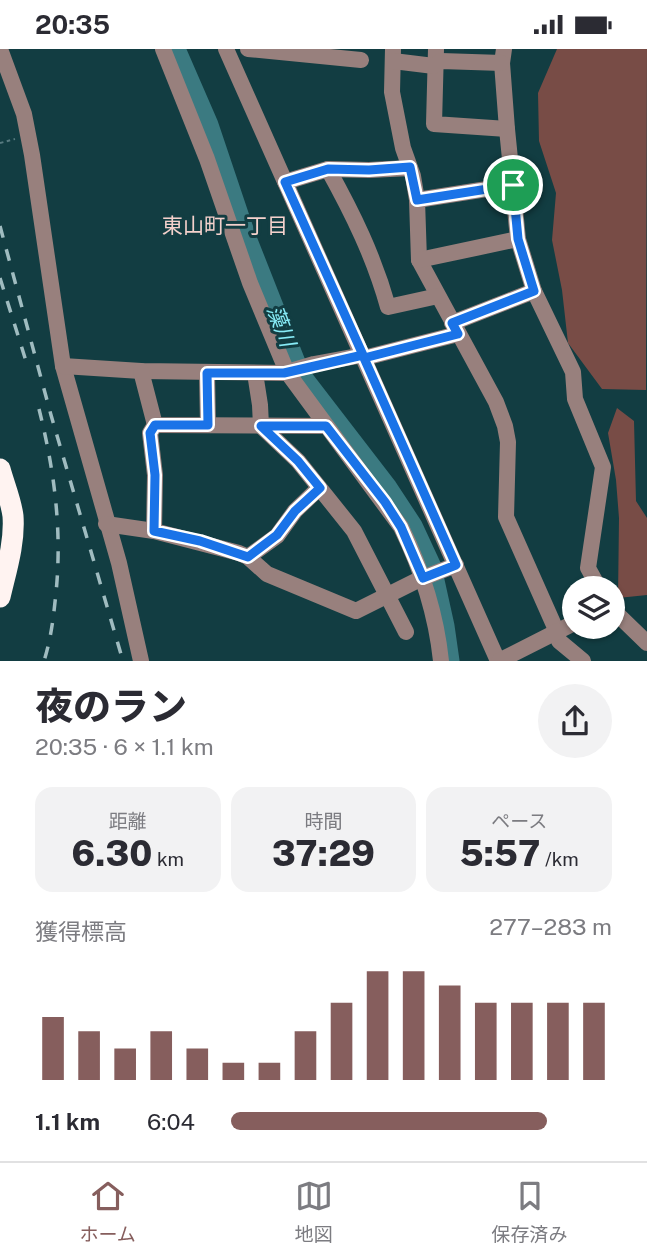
<!DOCTYPE html>
<html lang="ja">
<meta charset="utf-8">
<style>
:root{--surface:#fff;--page:#f2f2f3;--text:#2b2b33;--muted:#7c7c81;--line:#e1e1e2;--accent:#865e5d}
body{margin:0;font-family:"Public Sans","Noto Sans JP",sans-serif;background:var(--page);color:var(--text);height:100vh;display:flex;flex-direction:column;font-size:26px;white-space:nowrap}
*{box-sizing:border-box;margin:0}
p{font-size:23px;color:var(--muted)}
.icon{flex:none;width:38px;height:38px;fill:none;stroke:currentColor;stroke-width:2;stroke-linecap:round;stroke-linejoin:round}
.map{position:relative;height:612px;overflow:hidden}
.drawer{display:flex;flex-direction:column;background:var(--surface);flex:1}
.drawer>*{flex:none}
.fabs{position:absolute;left:562px;top:527px;display:grid;gap:14px}
.fabs a{display:grid;place-items:center;width:63px;height:63px;border-radius:50%;background:var(--surface);box-shadow:0 2px 5px #0004;font-size:35px}
.pin{position:absolute;display:grid;place-items:center;width:60px;height:60px;color:#fff;margin:-30px;border:4px solid #fff;border-radius:50%;box-shadow:0 2px 7px #0007}
.round{display:grid;place-items:center;flex:none;width:74px;height:74px;border-radius:37px;background:var(--page)}
.overview{display:flex;align-items:center;justify-content:space-between;height:119px;padding:0 35px}
h1{font-size:38px;font-weight:800;line-height:52px}
.stats{display:grid;grid-template-columns:repeat(3,1fr);gap:10px;height:119px;padding:7px 35px}
.stats div{display:grid;align-content:center;border-radius:18px;background:var(--page);text-align:center}
.stats b{font-size:35px;font-weight:800}
.stats small{font-size:19px;font-weight:400}
.stats p{font-size:19px}
.chart{height:196px;padding:14px 35px}
.chart p{display:flex;justify-content:space-between}
.chart svg{width:100%;height:126px;margin-top:7px;stroke:var(--accent);stroke-width:6}
ul{padding:0 35px;list-style:none;font-size:23px}
li{display:grid;grid-template-columns:112px 84px 1fr;align-items:center;height:52px}
li i{height:18px;border-radius:9px;background:var(--accent)}
.status{display:flex;justify-content:space-between;align-items:center;height:49px;padding:0 35px;background:var(--surface);direction:ltr}
.status svg{height:19px;fill:currentColor}
.tabs{display:flex;justify-content:space-around;align-items:center;height:98px;border-top:2px solid var(--line);background:var(--surface);font-size:19px;color:var(--muted)}
.tabs a{display:grid;justify-items:center;gap:4px}
.tabs .selected{color:var(--accent)}
.map>svg:first-child{display:block}
.green{fill:#784c46}
.lines{fill:none;stroke-linecap:round;stroke-linejoin:round}
.river{stroke:#3b7a81;stroke-width:21}
.path{stroke:#587b80;stroke-width:2;stroke-dasharray:3.5 3.5;stroke-linecap:butt}
.minor{stroke:#98807d;stroke-width:16}
.highway{stroke:#fff3f1;stroke-width:21}
.rail{stroke:#a0bcc0;stroke-width:3.5;stroke-dasharray:12 12;stroke-linecap:butt}
.route-casing{stroke:#fff;stroke-width:14}
.route{stroke:#1a73e8;stroke-width:9}
.labels{text-anchor:middle;stroke-width:6;stroke-linejoin:round;paint-order:stroke}
.neighbourhood-label{font-size:21px;fill:#f4d1cc;stroke:#123d42}
.water-label{font-size:21px;font-style:italic;fill:#87ecf7;stroke:#123d42}
</style>
<div class="status"><b>20:35</b><svg viewBox="0 0 49 12"><path d="M0 12V9h3v3zM5 12V6h3v6zM10 12V3h3v9zM15 12V0h3v12zM26 1h20v11H26zM47 4h2v5h-2z"/></svg></div>
<div class="map">
<svg width="647" height="612" viewBox="0 0 647 612">
<rect width="100%" height="100%" fill="#123d42"/>
<g class="green">
<polygon points="557,0 647,0 646,341 602,340 568,294 562,241 552,191 556,144 539,92 538,44"/>
<polygon points="617,359 634,372 636,452 647,469 647,546 618,549 619,469 616,431 608,384"/>
</g>
<g class="lines">
<polyline class="river" points="175,0 208,76 246,189 300,326 387,439 412,477 431,518 444,577 449,612"/>
<polyline class="path" points="0,94 15,90"/>
<g class="minor">
<polyline points="0,0 24,65 32,106 63,317 119,514 141,612"/>
<path d="M163,0L207,110L250,234L287,323L401,478C422,521 436,564 441,612"/>
<polyline points="226,0 498,612"/>
<polyline points="248,0 361,11"/>
<polyline points="393,0 392,43 403,99 413,127 417,151 419,211 496,353 505,377 508,393 506,468 557,583 559,592 583,612"/>
<polyline points="436,0 434,75 507,80"/>
<polyline points="504,0 502,14 507,80 518,190 534,242 573,323 575,350 603,418 588,519 599,539"/>
<polyline points="393,12 434,17 441,12 502,14"/>
<path d="M328,120C353,165 374,208 388,258L438,247"/>
<polyline points="285,133 328,120 369,121 410,119"/>
<polyline points="417,151 513,136"/>
<polyline points="419,211 518,190"/>
<polyline points="452,274 534,242"/>
<polyline points="364,309 458,285"/>
<polyline points="63,317 141,322 284,324 314,315 363,306"/>
<polyline points="141,322 155,376 326,377"/>
<polyline points="207,324 208,376"/>
<polyline points="255,324 260,356 261,377 298,412 354,482 406,583"/>
<polyline points="106,475 154,482 239,504 248,508 267,525 356,562 420,530 456,516"/>
<polyline points="154,482 155,426 150,384 155,376"/>
<polyline points="248,508 277,487 295,462 319,439"/>
<polyline points="612,560 647,594"/>
<polyline points="499,612 574,574"/>
</g>
<path class="highway" d="M0,420C4,435 11,451 13,467C15,494 6,522 0,548"/>
<g class="rail">
<polyline points="0,177 51,366 123,612"/>
<polyline points="0,229 26,312"/>
<path d="M39,360C55,424 63,486 55,553C53,573 50,593 44,612"/>
</g>
</g>
<g class="lines">
<defs>
<polygon id="route" points="410,118 417,151 513,136 518,190 534,242 452,274 458,285 364,309 456,516 423,529 401,478 385,453 326,377 261,377 298,412 320,439 295,462 277,486 248,508 200,492 154,482 155,426 150,384 155,376 208,376 207,324 284,324 363,306 285,133 328,120 369,121"/>
</defs>
<use href="#route" class="route-casing"/>
<use href="#route" class="route"/>
</g>
<g class="labels">
<g class="neighbourhood-label">
<text x="225" y="184">東山町一丁目</text>
</g>
<g class="water-label">
<text transform="translate(281 277) rotate(69)" y="7">藻川</text>
</g>
</g>
</svg>
<div class="fabs">
<a><svg class="icon" aria-label="layers" viewBox="0 0 24 24"><path d="M12 4l9 5-9 5-9-5zM3 14l9 5 9-5"/></svg></a>
</div>
<div class="pin" style="left:513px;top:136px;background:#1e9e55"><svg class="icon" aria-label="arrive" viewBox="0 0 24 24"><path d="M6 21V4h12l-3 4 3 4H6"/></svg></div>
</div>
<section class="drawer">
<div class="overview"><div><h1>夜のラン</h1><p>20:35 · 6 × 1.1 km</p></div><a class="round"><svg class="icon" aria-label="share" viewBox="0 0 24 24"><path d="M12 15V3M7 8l5-5 5 5M5 13v7h14v-7"/></svg></a></div>
<div class="stats">
<div><p>距離</p><b>6.30<small> km</small></b></div>
<div><p>時間</p><b>37:29</b></div>
<div><p>ペース</p><b>5:57<small> /km</small></b></div>
</div>
<div class="chart"><p><span>獲得標高</span>277–283 m</p>
<svg viewBox="0 0 160 44" preserveAspectRatio="none"><path d="M5 44V22M15 44V27M25 44V33M35 44V27M45 44V33M55 44V38M65 44V38M75 44V27M85 44V17M95 44V6M105 44V6M115 44V11M125 44V17M135 44V17M145 44V17M155 44V17"/></svg>
</div>
<ul>
<li><b>1.1 km</b>6:04<i style="width:83%"></i></li>
</ul>
</section>
<nav class="tabs">
<a class="selected"><svg class="icon" aria-label="home" viewBox="0 0 24 24"><path d="M3 11l9-7 9 7M6 9v11h12V9"/></svg>ホーム</a>
<a><svg class="icon" aria-label="map" viewBox="0 0 24 24"><path d="M3 6l6-2 6 2 6-2v14l-6 2-6-2-6 2zM9 4v14M15 6v14"/></svg>地図</a>
<a><svg class="icon" aria-label="saved" viewBox="0 0 24 24"><path d="M7 4h10v16l-5-4-5 4z"/></svg>保存済み</a>
</nav>
